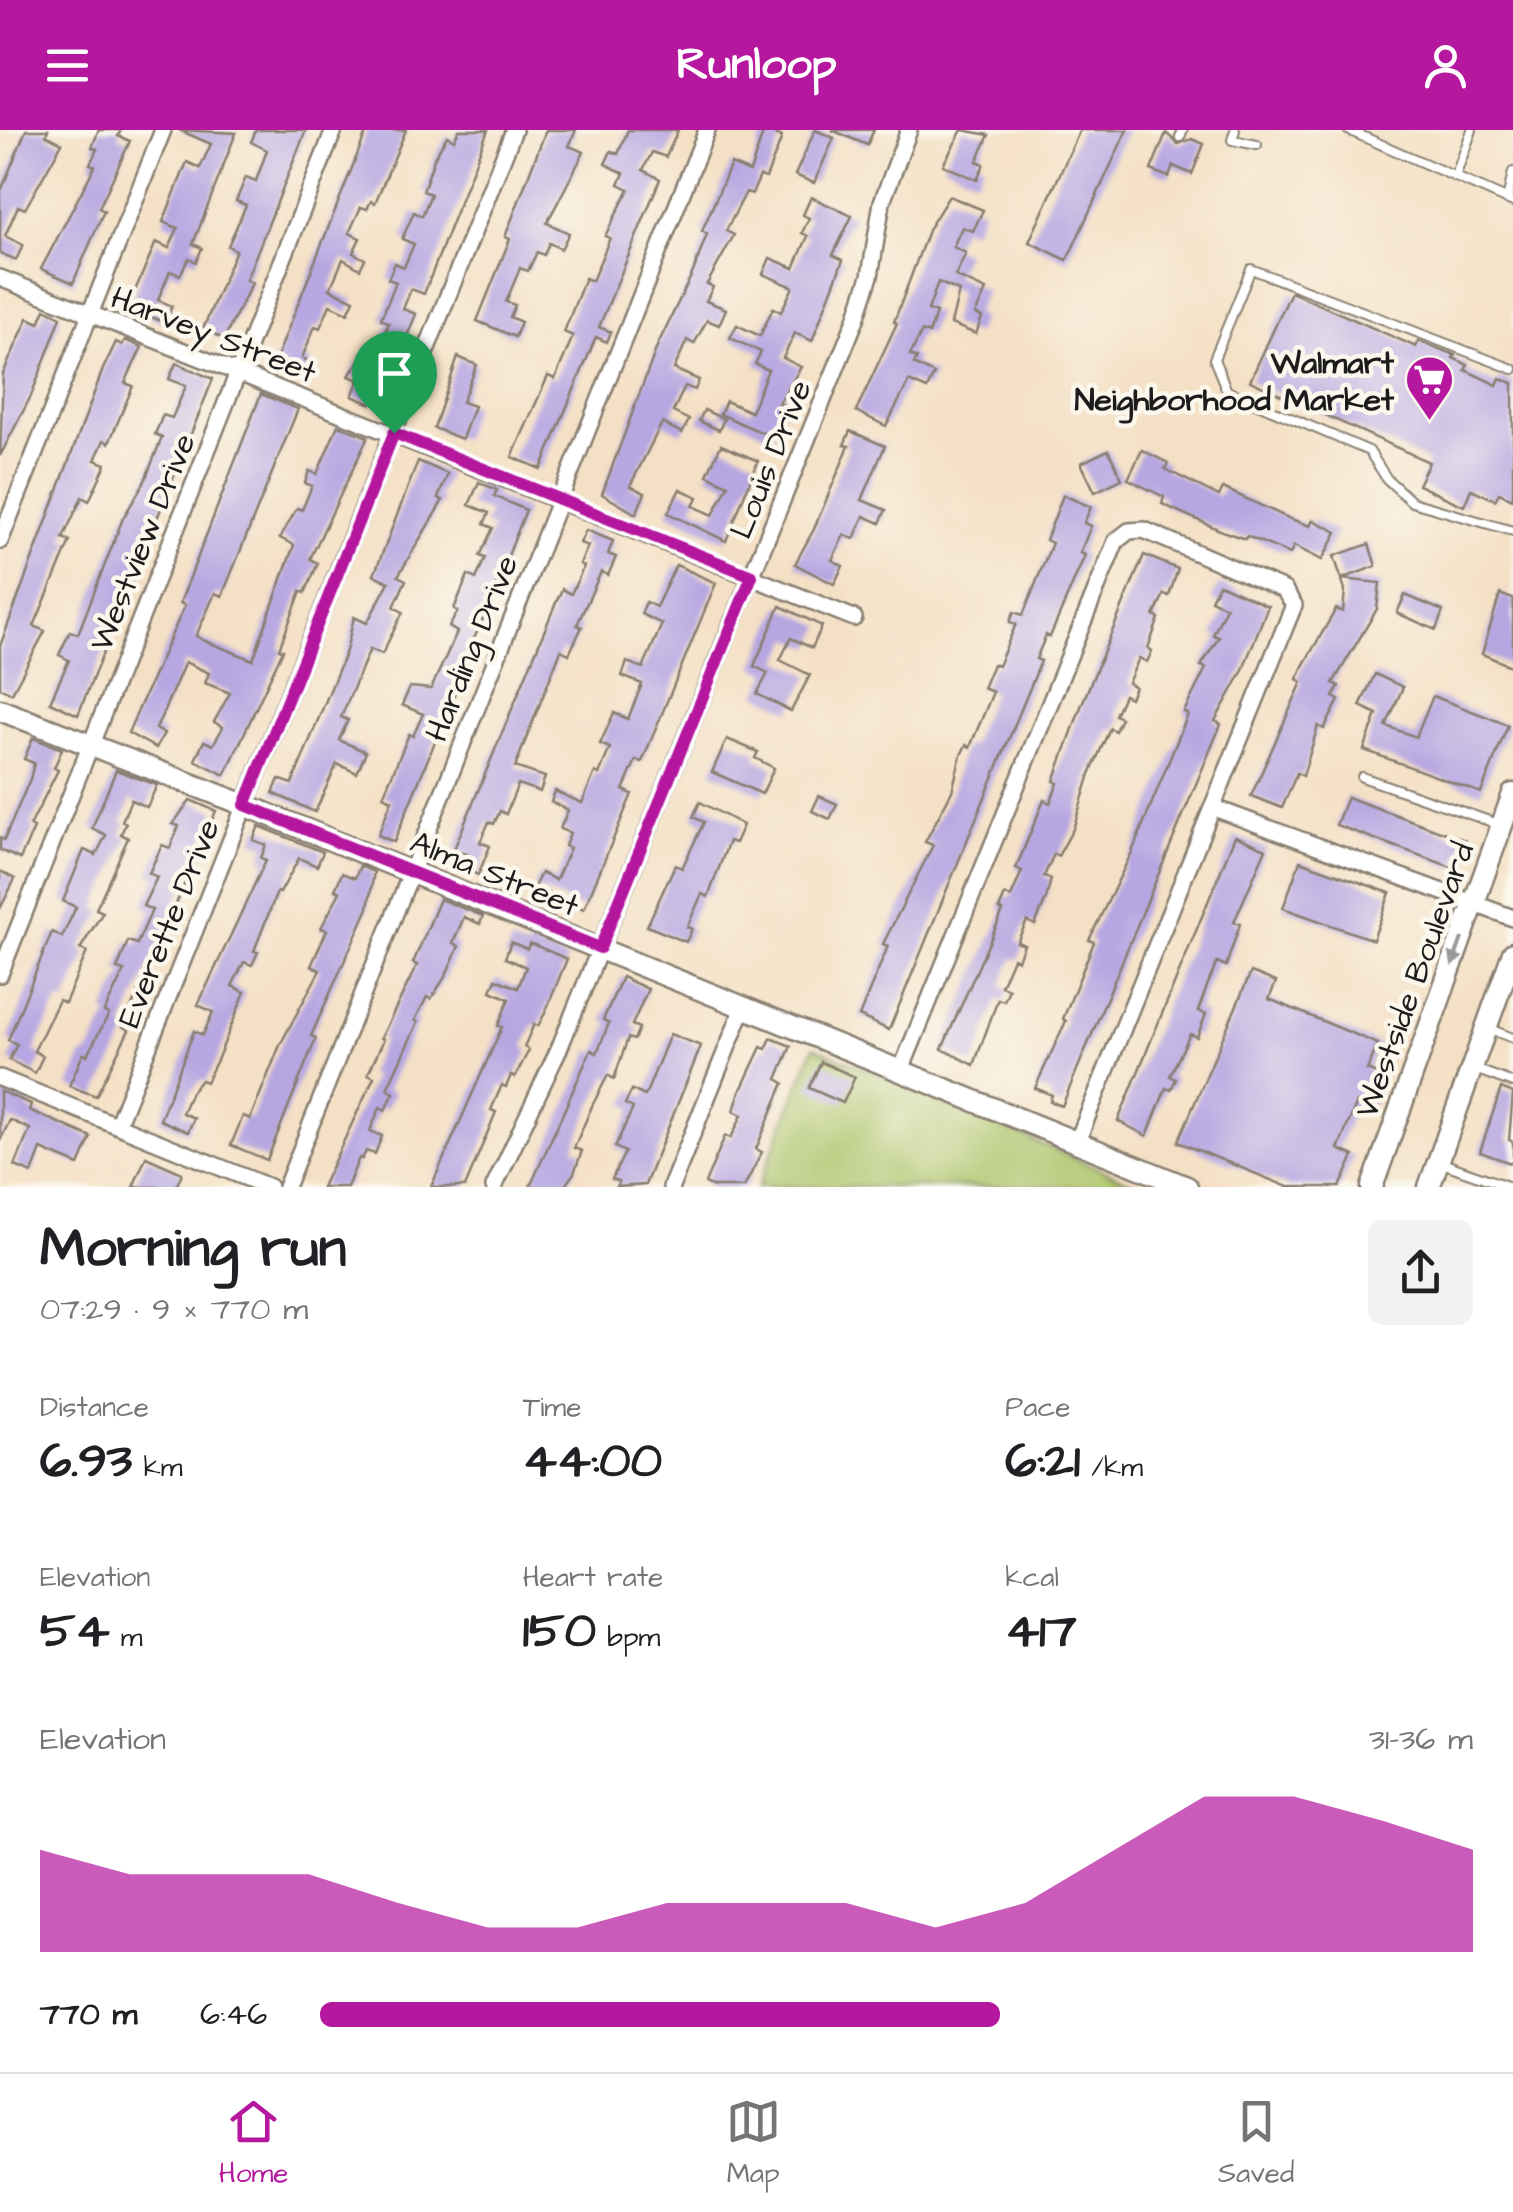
<!DOCTYPE html>
<meta charset="utf-8">
<style>
:root{--surface:#fff;--page:#f2f2f2;--text:#202124;--muted:#757577;--line:#e0e0e0;--accent:#b5179e}
body{margin:0;font-family:"Architects Daughter",sans-serif;background:var(--page);color:var(--text);height:100vh;display:flex;flex-direction:column;font-size:38px;white-space:nowrap}
*{box-sizing:border-box;margin:0}
p{font-size:32px;color:var(--muted)}
.icon{flex:none;width:55px;height:55px;fill:none;stroke:currentColor;stroke-width:2;stroke-linecap:round;stroke-linejoin:round}
.map{position:relative;height:1057px;overflow:hidden}
.sheet{display:flex;flex-direction:column;background:var(--surface);flex:1}
.sheet>*{flex:none}
.pin{position:absolute;display:grid;place-items:center;width:85px;height:85px;color:#fff;margin:-102px -42px;border-radius:50% 50% 50% 0;rotate:-45deg;box-shadow:0 0 10px #0007}
.pin .icon{rotate:45deg}
.round{display:grid;place-items:center;flex:none;width:105px;height:105px;border-radius:15px;background:var(--page)}
.overview{display:flex;align-items:center;justify-content:space-between;height:170px;padding:0 40px}
h1{font-size:55px;font-weight:700;line-height:75px}
.stats{display:grid;grid-template-columns:repeat(3,1fr);gap:15px;height:170px;padding:10px 40px}
.stats div{display:grid;align-content:center}
.stats b{font-size:50px;font-weight:700}
.stats small{font-size:28px;font-weight:400}
.stats p{font-size:28px}
.chart{height:280px;padding:20px 40px}
.chart p{display:flex;justify-content:space-between}
.chart svg{width:100%;height:180px;margin-top:10px;fill:var(--accent);opacity:.7}
ul{padding:0 40px;list-style:none;font-size:32px}
li{display:grid;grid-template-columns:160px 120px 1fr;align-items:center;height:75px}
li i{height:25px;border-radius:12px;background:var(--accent)}
header{display:flex;justify-content:space-between;align-items:center;height:130px;padding:0 40px;background:var(--accent);color:#fff;font-size:45px;font-weight:700}
.dock{display:flex;justify-content:space-around;align-items:center;height:140px;border-top:2px solid var(--line);background:var(--surface);font-size:28px;color:var(--muted)}
.dock a{display:grid;justify-items:center;gap:5px}
.dock .selected{color:var(--accent)}
.map>svg:first-child{display:block}
.green{fill:#acc46a;stroke:#647043;stroke-width:2.5}
.building{fill:#b6a6e1}
.lines{fill:none;stroke-linecap:round;stroke-linejoin:round}
.service-casing{stroke:#887e70;stroke-width:12}
.minor-casing{stroke:#887e70;stroke-width:20}
.tertiary-casing{stroke:#887e70;stroke-width:25}
.service{stroke:#fff;stroke-width:8}
.minor{stroke:#fff;stroke-width:15}
.tertiary{stroke:#fff;stroke-width:20}
.oneway{fill:#999}
.route-casing{stroke:#fff;stroke-width:20}
.route{stroke:#b5179e;stroke-width:12}
.labels{text-anchor:middle;stroke-width:9;stroke-linejoin:round;paint-order:stroke}
.street-label{font-size:32px;fill:#1c1c1c;stroke:#fbf7ec}
.poi-label{font-size:32px;font-weight:bold;fill:#1c1c1c;stroke:#fbf7ec;text-anchor:end}
</style>
<header><svg class="icon" aria-label="menu" viewBox="0 0 24 24"><path d="M4 6h16M4 12h16M4 18h16"/></svg>Runloop<svg class="icon" aria-label="person" viewBox="0 0 24 24"><circle cx="12" cy="8" r="4"/><path d="M4 21q1-7 8-7t8 7"/></svg></header>
<div class="map">
<svg width="1513" height="1057" viewBox="0 0 1513 1057">
<rect width="100%" height="100%" fill="#fbf7ec"/>
<filter id="ink" filterUnits="userSpaceOnUse"><feTurbulence type="fractalNoise" baseFrequency=".01" numOctaves="2"/><feDisplacementMap in="SourceGraphic" scale="20" xChannelSelector="R" yChannelSelector="G"/><feConvolveMatrix kernelMatrix="1 2 1 2 8 2 1 2 1" color-interpolation-filters="sRGB"/></filter>
<filter id="wash" filterUnits="userSpaceOnUse"><feTurbulence type="fractalNoise" baseFrequency=".0048" numOctaves="4" result="noise"/><feDisplacementMap in="SourceGraphic" scale="40" xChannelSelector="R" yChannelSelector="G"/><feGaussianBlur stdDeviation="2.25" result="paint"/><feColorMatrix in="noise" values="0 0 0 0 0 0 0 0 0 0 0 0 0 0 0 0 0 1.4 0 .05"/><feComposite in="paint" operator="in"/></filter>
<g filter="url(#wash)">
<rect width="100%" height="100%" fill="#f4e0c5"/>
<polygon class="green" points="814,917 1142,1057 758,1057"/>
<g id="blocks">
<g class="building">
<polygon points="26,0 48,0 46,5 62,13 25,79 18,76 5,106 23,115 16,130 0,123 0,63"/>
<polygon points="99,0 121,0 118,6 130,11 99,78 104,81 73,153 41,139 95,36 90,34 97,19 92,17"/>
<polygon points="179,0 236,3 193,114 202,118 196,132 189,128 180,145 170,141 158,170 172,176 165,193 128,177 156,112 169,118 178,98 163,92 187,32 200,38 211,14"/>
<polygon points="256,0 306,0 246,150 252,153 224,209 203,199 236,120 228,116 246,75 236,71 246,47 256,51 267,20 251,12"/>
<polygon points="367,0 406,0 375,73 371,71 367,79 361,77 349,103 360,108 353,123 365,129 360,139 343,129 330,159 354,170 348,183 330,175 320,198 315,196 302,228 311,232 305,245 275,232"/>
<polygon points="459,0 488,0 424,164 411,159 403,179 416,184 394,239 387,236 371,274 352,266 359,250 349,246 369,215 377,219 389,193 381,189 396,152 388,149 395,133 404,137 414,114 402,109 414,82 422,86 431,64 423,61 435,26 447,6 454,10"/>
<polygon points="546,0 576,0 569,16 584,22 547,93 569,103 561,119 549,113 544,125 537,122 528,141 520,138 506,172 515,175 510,187 521,192 515,207 477,191 510,109 505,107"/>
<polygon points="628,0 678,0 666,27 652,22 643,40 660,49 599,197 611,202 607,212 596,207 541,339 512,327 548,246 555,249 573,206 564,202 585,148 592,151 610,108 605,106 629,59 619,54 624,43 605,34 611,21 618,24"/>
<polygon points="764,0 777,0 775,4 782,7 766,48 760,46 752,64 746,62 726,101 734,105 707,154 713,157 706,171 726,179 719,195 707,190 694,214 687,210 674,239 699,250 695,260 685,256 673,282 689,290 682,303 662,293 630,356 645,363 636,384 602,364 658,214 693,142 707,104 702,101 731,34 750,42"/>
<polygon points="815,0 834,8 814,53 795,45"/>
<polygon points="832,0 874,0 867,15"/>
<polygon points="962,0 989,5 977,31 984,34 977,50 943,35"/>
<polygon points="1080,0 1127,0 1067,130 1029,112"/>
<polygon points="1166,3 1178,14 1192,9 1204,14 1192,44 1173,36 1169,47 1151,40"/>
<polygon points="949,66 983,80 973,101 962,97 953,117 966,123 955,146 986,160 975,184 982,187 976,204 951,194 959,161 938,152 928,180 936,183 929,204 922,201 910,225 917,228 914,234 934,244 927,259 909,251 886,296 856,281 897,193 894,192 929,98"/>
<polygon points="811,67 852,86 833,125 843,130 812,211 795,203 783,228 801,237 779,273 786,276 772,307 720,284 726,271 751,282 768,240 755,234 761,222 730,208 737,195 760,206 773,178 781,182 793,157 763,144 770,128 794,138 808,106 802,103 809,88 803,85"/>
<polygon points="1291,162 1416,217 1419,211 1455,225 1453,228 1468,235 1465,240 1497,255 1500,248 1513,253 1513,369 1499,363 1495,370 1471,359 1464,376 1418,355 1429,332 1250,251"/>
<polygon points="45,179 61,187 31,266 0,326 3,244 28,188 39,193"/>
<polygon points="125,210 142,217 125,253 133,256 109,313 104,310 95,330 106,334 89,371 82,367 63,408 70,411 34,496 45,501 12,563 0,558 0,516 103,239 116,212 122,215"/>
<polygon points="458,227 477,235 462,272 474,276 462,309 434,298"/>
<polygon points="176,233 213,249 78,585 50,572 69,530 59,525 70,501 78,504 123,388 144,353 162,307 155,304 163,285 172,288 186,256 169,249"/>
<polygon points="261,264 298,279 222,466 215,463 196,506 205,511 253,530 294,415 280,408 297,378 302,380 312,356 305,353 309,341 317,344 338,295 368,307 310,429 318,433 305,463 301,461 279,519 283,520 225,645 195,630 204,611 213,615 223,597 214,592 230,563 205,553 209,543 185,532 156,599 164,603 156,618 128,603 185,475 180,473"/>
<polygon points="704,280 724,289 719,300 699,291"/>
<polygon points="850,301 885,316 862,370 886,380 880,393 864,386 854,409 844,405 832,430 843,436 834,454 795,434 814,399 849,316 844,315"/>
<polygon points="721,315 758,331 726,411 668,383 680,359 698,367 693,376 713,385 728,355 707,345"/>
<polygon points="1108,320 1122,349 1095,362 1081,333"/>
<polygon points="1142,320 1168,333 1165,339 1219,366 1223,358 1288,388 1310,396 1313,390 1337,402 1322,430 1294,416 1290,424 1247,406 1245,409 1222,401 1162,374 1164,367 1128,349"/>
<polygon points="418,331 448,344 438,368 443,370 398,446 406,450 394,477 403,482 382,524 370,519 341,587 348,590 339,610 366,622 357,643 337,634 315,682 273,663 279,649 292,654 346,521 354,487 367,493 389,452 374,445"/>
<polygon points="479,352 497,360 494,366 526,380 480,497 462,530 467,533 394,712 378,705 392,670 383,666 409,604 413,606 423,584 402,575 410,557 431,559 457,502 449,497 458,481 454,479 468,445 476,449 485,428 480,426 493,398 484,394 489,383 469,375"/>
<polygon points="1063,365 1091,377 1084,393 1091,396 1080,423 1085,425 1050,507 1046,505 1036,529 1041,531 889,900 859,886 888,816 883,814 933,715 925,712 952,661 961,625 966,615 970,617 993,562 983,558 993,534 998,536 1016,494 1010,492 1014,482 1023,485 1052,413 1046,410"/>
<polygon points="586,400 613,411 608,424 616,427 608,445 601,442 577,495 582,497 569,524 561,520 515,637 545,647 540,662 518,654 506,684 500,681 494,694 489,692 480,712 490,716 478,745 463,738 469,725 454,719 555,475 562,459 571,464 584,436 580,434 588,416 580,413"/>
<polygon points="1369,414 1376,436 1342,449 1380,453 1377,479 1333,553 1339,556 1333,567 1339,570 1324,599 1318,596 1303,646 1297,643 1282,678 1251,666 1302,552 1297,549 1304,534 1336,479 1343,482 1345,460 1334,426"/>
<polygon points="1144,425 1178,439 1169,466 1164,464 1154,486 1159,488 1148,518 1152,521 1147,532 1139,528 1128,553 1135,557 1130,568 1124,565 1115,585 1121,588 1115,601 1110,598 1090,644 1073,699 1058,726 1054,724 1044,746 1051,749 1046,769 1035,795 1027,791 1017,812 1024,815 1018,830 1013,828 1001,856 1009,859 1004,871 998,869 974,935 942,919 1003,781 999,779 1005,765 1011,767 1022,741 1016,738 1044,670 1050,673 1058,653 1054,651 1082,574"/>
<polygon points="676,435 716,453 642,632 636,630 623,660 632,664 584,779 534,757 541,743 556,750 570,718 565,716 570,703 560,699 568,680 551,672 555,661 582,673 595,642 599,644 610,618 600,614 614,583 628,589 642,554 622,546 627,532 643,538 662,494 641,484 646,472 656,477"/>
<polygon points="1219,454 1268,476 1242,542 1215,591 1221,594 1062,976 1050,971 1052,965 1035,958 1066,891 1063,889 1094,812 1089,810 1132,722 1188,584 1184,582 1206,538 1201,536 1219,507 1213,505 1226,477 1211,470"/>
<polygon points="1500,464 1513,469 1513,537 1482,524"/>
<polygon points="1405,465 1443,481 1436,500 1397,483"/>
<polygon points="780,476 822,496 812,518 791,508 780,530 810,545 791,581 757,564 768,543 754,536"/>
<polygon points="1375,544 1403,557 1386,596 1416,607 1433,566 1508,595 1481,663 1364,620 1377,584 1360,576"/>
<polygon points="33,608 62,619 54,638 58,640 30,696 34,698 20,729 0,720 0,708 4,710 30,649 34,633 24,629"/>
<polygon points="727,609 758,622 755,628 774,638 762,664 712,642"/>
<polygon points="116,640 157,655 147,677 131,670 122,691 126,693 121,704 128,708 96,779 103,782 80,819 87,822 65,873 59,870 34,921 43,926 35,943 9,930 17,914 8,910 52,802 62,807 76,777 63,771 84,720 96,725 106,705 92,698"/>
<polygon points="819,666 837,674 830,689 812,681"/>
<polygon points="1347,667 1465,710 1454,738 1336,695"/>
<polygon points="190,670 216,681 123,897 129,900 96,966 69,956 83,924 87,925 109,884 104,882 124,841 117,839 128,811 137,814 152,780 143,776 157,747 149,743 162,715 170,718 179,696 173,694"/>
<polygon points="700,672 743,695 735,713 729,711 708,767 702,764 687,797 692,799 686,812 647,796 675,735 682,738 704,692 693,687"/>
<polygon points="259,696 323,722 317,736 299,728 280,763 277,762 254,821 258,822 252,835 244,832 232,856 245,862 218,928 206,952 201,950 191,962 182,983 194,988 188,1002 160,990 194,901 203,905 213,882 198,875 266,730 261,728 266,715 253,710"/>
<polygon points="1235,706 1266,719 1234,792 1240,794 1226,836 1217,832 1208,854 1198,881 1206,884 1197,907 1190,904 1170,946 1176,949 1171,960 1166,958 1147,1006 1118,991"/>
<polygon points="1300,731 1390,763 1373,810 1283,778"/>
<polygon points="360,736 374,742 368,778 311,906 316,908 267,1030 231,1015 243,986 250,989 280,915 320,840 311,836 327,800 321,798 340,762 335,760 342,743 355,748"/>
<polygon points="0,741 15,749 0,779"/>
<polygon points="440,769 483,786 480,794 464,787 453,813 459,816 445,847 431,869 427,867 415,890 418,892 387,959 394,963 385,980 380,977 370,1001 382,1006 375,1024 366,1021 362,1029 359,1028 347,1057 322,1057 374,947 368,944 384,909 381,908 417,835 413,833"/>
<polygon points="511,812 527,819 530,813 567,829 545,883 538,896 534,894 524,917 529,920 515,947 511,945 506,957 502,955 491,980 496,982 465,1057 431,1057 502,897 498,896 509,869 491,861 496,849 518,858 526,837 505,828"/>
<polygon points="1251,842 1276,852 1269,869 1378,914 1367,940 1384,947 1372,978 1357,972 1338,1019 1354,1026 1340,1057 1288,1057 1178,1012"/>
<polygon points="622,847 648,859 632,895 639,898 634,910 628,908 614,949 608,945 592,976 574,1018 582,1021 574,1043 564,1057 530,1057 591,920 597,923 609,893 603,890"/>
<polygon points="670,904 701,916 645,1055 617,1057 619,1052 612,1049 625,1022 615,1017 633,978 625,974 632,960 645,966"/>
<polygon points="771,908 791,916 777,949 784,953 756,1019 762,1022 744,1057 714,1057 705,1053 725,1006 731,1008 742,985 734,981 739,964 761,917 766,919"/>
<polygon points="821,932 855,947 843,973 809,958"/>
<polygon points="1501,958 1513,963 1509,1010 1513,1012 1513,1034 1480,1022"/>
<polygon points="0,961 31,974 29,980 91,1007 79,1035 41,1019 32,1043 15,1036 30,999 10,990 0,1011"/>
<polygon points="146,1027 182,1043 176,1057 133,1057"/>
</g>
</g>
</g>
<g filter="url(#ink)">
<use href="#blocks" fill-opacity="0" stroke="#887e70" stroke-width="2.5"/>
<g class="lines">
<defs>
<g id="service">
<polyline points="1235,0 1232,10 1257,15"/>
<polyline points="1348,0 1513,72"/>
<polyline points="1180,7 1183,0"/>
<polyline points="1455,47 1472,0"/>
<polyline points="1507,70 1513,42"/>
<polyline points="1513,239 1251,139 1214,229 1227,261 1369,321 1387,349 1412,372 1513,401"/>
<polyline points="1362,647 1498,694"/>
<polyline points="1489,899 1513,908"/>
<polyline points="1475,939 1513,953"/>
<polyline points="1442,1033 1510,1057"/>
</g>
<g id="minor">
<polyline points="0,148 854,488"/>
<polyline points="0,411 163,0"/>
<polyline points="1214,678 1513,788"/>
<polyline points="0,844 334,0"/>
<polyline points="901,940 1116,411 1129,401 1144,400 1284,460 1294,475 1077,1012"/>
<polyline points="0,948 269,1057"/>
<polyline points="118,993 514,0"/>
<polyline points="286,1057 707,0"/>
<polyline points="494,1057 559,919 856,189 870,146 882,72 909,0"/>
<polyline points="671,1057 744,876"/>
</g>
<g id="tertiary">
<polyline points="0,580 245,675 1187,1057"/>
<polyline points="1372,1057 1513,664"/>
<polyline points="1429,1057 1513,823"/>
</g>
</defs>
<use href="#service" class="service-casing"/>
<use href="#minor" class="minor-casing"/>
<use href="#tertiary" class="tertiary-casing"/>
<use href="#service" class="service"/>
<use href="#minor" class="minor"/>
<use href="#tertiary" class="tertiary"/>
</g>
<defs><path id="oneway-solid" d="M-6-.8H1V-3.2L6.5 0L1 3.2V.8H-6Z" transform="scale(2.5)"/></defs>
<use class="oneway" href="#oneway-solid" transform="translate(1457 822) rotate(110)"/>
</g>
<g class="lines" filter="url(#ink)">
<defs>
<polygon id="route" points="394,303 752,446 600,818 245,675"/>
</defs>
<use href="#route" class="route-casing"/>
<use href="#route" class="route"/>
</g>
<defs>
<symbol id="supermarket-pin" viewBox="-11 -11 22 30"><path d="M0 17L-7.5 6A9.5 9.5 0 1 1 7.5 6Z" fill="#b5179e" stroke="#fbf7ec"/><path d="M-6-5.5h2.5l.6 2H6L4.5 2H-2.5L-4.4-4H-6ZM-1.5 3.2a1.3 1.3 0 1 0 .1 0ZM3 3.2a1.3 1.3 0 1 0 .1 0Z" fill="#fff"/></symbol>
</defs>
<g fill-rule="evenodd">
<use href="#supermarket-pin" x="1402" y="222" width="55" height="75"/>
</g>
<g class="labels">
<g class="street-label">
<text transform="translate(214 204) rotate(21)" y="11">Harvey Street</text>
<text transform="translate(770 329) rotate(-68)" y="11">Louis Drive</text>
<text transform="translate(142 412) rotate(-68)" y="11">Westview Drive</text>
<text transform="translate(471 518) rotate(-68)" y="11">Harding Drive</text>
<text transform="translate(495 743) rotate(22)" y="11">Alma Street</text>
<text transform="translate(168 793) rotate(-68)" y="11">Everette Drive</text>
<text transform="translate(1414 850) rotate(-70)" y="11">Westside Boulevard</text>
</g>
<g class="poi-label">
<text x="1394" y="243">Walmart<tspan x="1394" dy="37">Neighborhood Market</tspan></text>
</g>
</g>
</svg>
<div class="pin" style="left:394px;top:303px;background:#1e9e55"><svg class="icon" aria-label="arrive" viewBox="0 0 24 24"><path d="M6 21V4h12l-3 4 3 4H6"/></svg></div>
</div>
<section class="sheet">
<div class="overview"><div><h1>Morning run</h1><p>07:29 · 9 × 770 m</p></div><a class="round"><svg class="icon" aria-label="share" viewBox="0 0 24 24"><path d="M12 15V3M7 8l5-5 5 5M5 13v7h14v-7"/></svg></a></div>
<div class="stats">
<div><p>Distance</p><b>6.93<small> km</small></b></div>
<div><p>Time</p><b>44:00</b></div>
<div><p>Pace</p><b>6:21<small> /km</small></b></div>
</div>
<div class="stats">
<div><p>Elevation</p><b>54<small> m</small></b></div>
<div><p>Heart rate</p><b>150<small> bpm</small></b></div>
<div><p>kcal</p><b>417</b></div>
</div>
<div class="chart"><p><span>Elevation</span>31–36 m</p>
<svg viewBox="0 0 160 44" preserveAspectRatio="none"><path d="M0 44V19L10 25L20 25L30 25L40 32L50 38L60 38L70 32L80 32L90 32L100 38L110 32L120 19L130 6L140 6L150 12L160 19V44z"/></svg>
</div>
<ul>
<li><b>770 m</b>6:46<i style="width:59%"></i></li>
</ul>
</section>
<nav class="dock">
<a class="selected"><svg class="icon" aria-label="home" viewBox="0 0 24 24"><path d="M3 11l9-7 9 7M6 9v11h12V9"/></svg>Home</a>
<a><svg class="icon" aria-label="map" viewBox="0 0 24 24"><path d="M3 6l6-2 6 2 6-2v14l-6 2-6-2-6 2zM9 4v14M15 6v14"/></svg>Map</a>
<a><svg class="icon" aria-label="saved" viewBox="0 0 24 24"><path d="M7 4h10v16l-5-4-5 4z"/></svg>Saved</a>
</nav>
